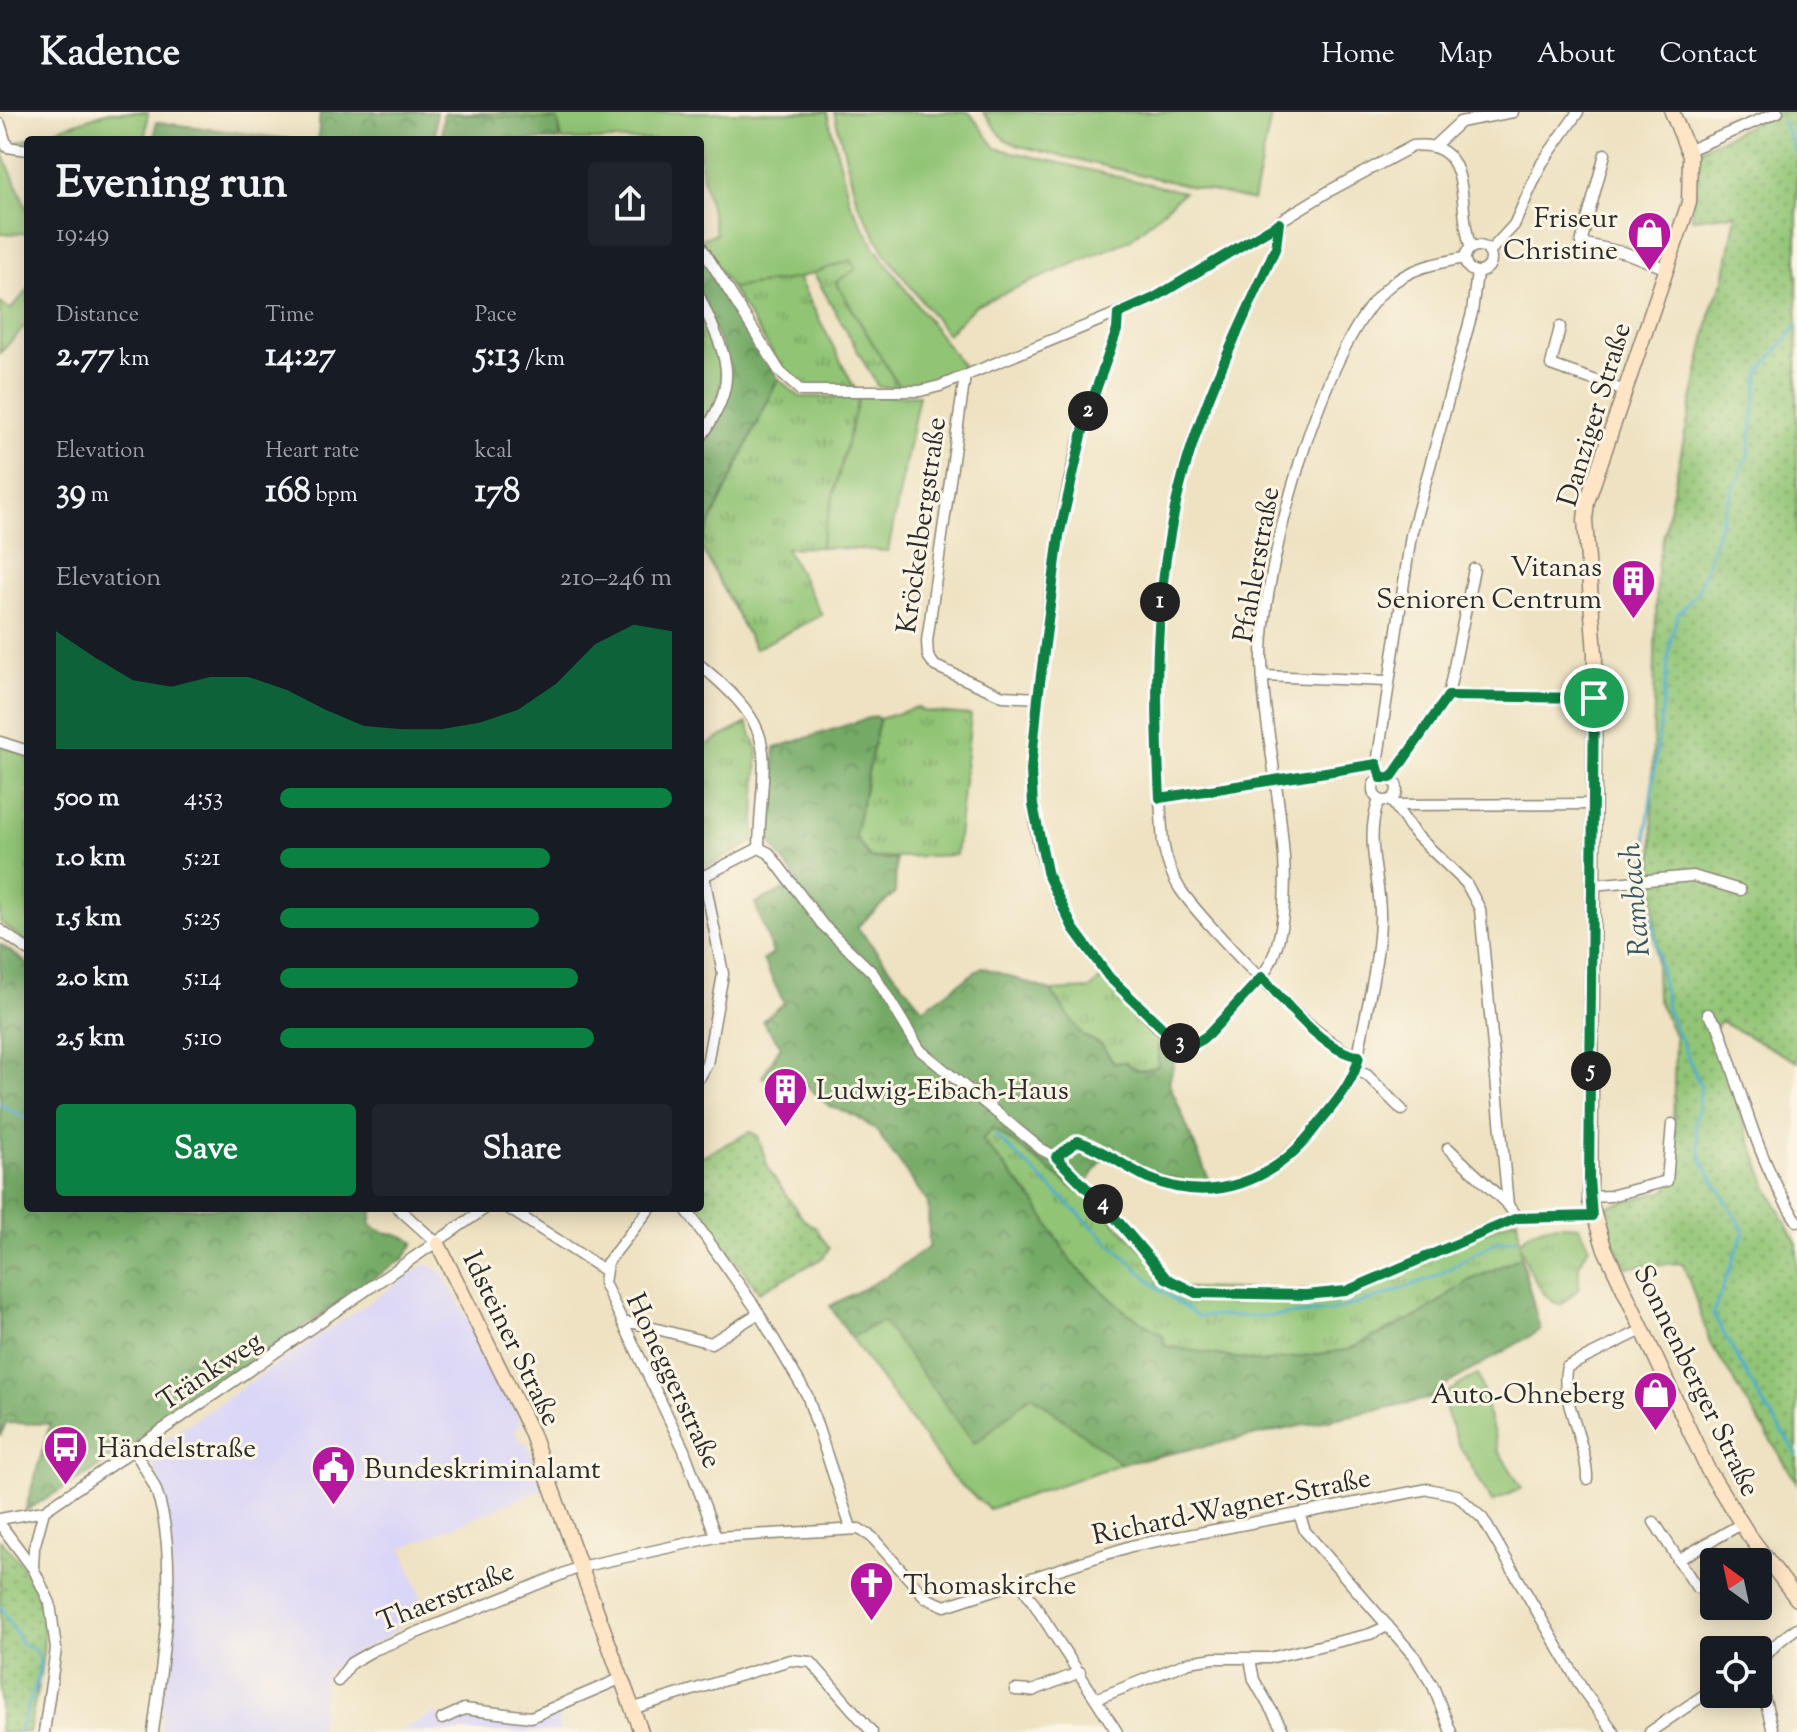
<!DOCTYPE html>
<meta charset="utf-8">
<style>
:root{--surface:#171b24;--page:#20242c;--text:#f1f3f6;--muted:#9ea1a6;--line:#363941;--accent:#0b8043}
body{margin:0;font-family:"Sorts Mill Goudy",serif;background:var(--page);color:var(--text);height:100vh;display:flex;flex-direction:column;font-size:30px;white-space:nowrap}
*{box-sizing:border-box;margin:0}
p{font-size:26px;color:var(--muted)}
.icon{flex:none;width:44px;height:44px;fill:none;stroke:currentColor;stroke-width:2;stroke-linecap:round;stroke-linejoin:round}
.map{position:relative;flex:1;overflow:hidden}
.side{position:absolute;left:24px;top:24px;width:680px;height:1076px;display:flex;flex-direction:column;background:var(--surface);border-radius:8px;box-shadow:0 4px 20px #0003}
.side>*{flex:none}
.needle{width:52px;rotate:327deg}
.tools{position:absolute;left:1700px;top:1436px;display:grid;gap:16px}
.tools a{display:grid;place-items:center;width:72px;height:72px;border-radius:8px;background:var(--surface);box-shadow:0 4px 20px #0003;font-size:40px}
.pin{position:absolute;display:grid;place-items:center;width:68px;height:68px;color:#fff;margin:-34px;border:4px solid #fff;border-radius:50%;box-shadow:0 2px 8px #0007}
.km{position:absolute;width:40px;height:40px;margin:-20px;border-radius:50%;background:#222;color:#fff;font-size:22px;line-height:40px;text-align:center}
.round{display:grid;place-items:center;flex:none;width:84px;height:84px;border-radius:8px;background:var(--page)}
.overview{display:flex;align-items:center;justify-content:space-between;height:136px;padding:0 32px}
h1{font-size:44px;font-weight:700;line-height:60px}
.stats{display:grid;grid-template-columns:repeat(3,1fr);gap:12px;height:136px;padding:8px 32px}
.stats div{display:grid;align-content:center}
.stats b{font-size:34px;font-weight:700}
.stats small{font-size:22px;font-weight:400}
.stats p{font-size:22px}
.chart{height:224px;padding:16px 32px}
.chart p{display:flex;justify-content:space-between}
.chart svg{width:100%;height:144px;margin-top:8px;fill:var(--accent);opacity:.7}
.action{display:flex;gap:16px;margin-top:auto;padding:16px 32px}
.action a{flex:1;height:92px;border-radius:8px;background:var(--accent);color:#fff;font-size:32px;font-weight:700;line-height:92px;text-align:center}
.action a+a{background:var(--page);color:var(--text)}
ul{padding:0 32px;list-style:none;font-size:26px}
li{display:grid;grid-template-columns:128px 96px 1fr;align-items:center;height:60px}
li i{height:20px;border-radius:10px;background:var(--accent)}
header{display:flex;align-items:center;gap:48px;box-sizing:border-box;height:112px;padding:0 40px;background:var(--surface);border-bottom:2px solid var(--line)}
header strong{font-size:38px}
nav{display:flex;gap:44px;margin-inline-start:auto;font-size:28px}
.map>svg:first-child{display:block}
.built{fill:#dad6f7}
.grass{fill:url(#grass-tufts);stroke:#5e7850;stroke-width:2}
.forest{fill:url(#forest-crowns);stroke:#506a48;stroke-width:2}
.park{fill:url(#park-dots);stroke:#5e7850;stroke-width:2}
.garden{fill:#91c475;stroke:#5e7850;stroke-width:2}
.lines{fill:none;stroke-linecap:round;stroke-linejoin:round}
.stream{stroke:#4badca;stroke-width:3}
.street-casing{stroke:#8c8676;stroke-width:13}
.secondary-casing{stroke:#8c8676;stroke-width:17}
.street{stroke:#fff;stroke-width:10}
.secondary{stroke:#fde5c5;stroke-width:14}
.route-casing{stroke:#fff;stroke-width:16}
.route{stroke:#0b8043;stroke-width:10}
.labels{text-anchor:middle;stroke-width:6;stroke-linejoin:round;paint-order:stroke}
.poi-label{font-size:28px;fill:#2b2b2b;stroke:#fcf5e5;text-anchor:start}
.street-label{font-size:28px;fill:#2b2b2b;stroke:#fcf5e5}
.water-label{font-size:30px;font-style:italic;fill:#365863;stroke:#fcf5e5}
</style>
<header>
<strong>Kadence</strong>
<nav><a>Home</a><a>Map</a><a>About</a><a>Contact</a></nav>
</header>
<div class="map">
<svg width="1797" height="1620" viewBox="0 0 1797 1620">
<defs>
<pattern id="grass-tufts" width="24" height="20" patternUnits="userSpaceOnUse" patternTransform="scale(2)"><rect width="24" height="20" fill="#91c475"/><path d="M3 7l-1-3M5 7V3M7 7l1-3M15 17l-1-3M17 17v-4M19 17l1-3" fill="none" stroke="#779f60"/></pattern>
<pattern id="forest-crowns" width="20" height="18" patternUnits="userSpaceOnUse" patternTransform="scale(2)"><rect width="20" height="18" fill="#74aa66"/><path d="M2 6a3 3 0 1 1 6 0M12 15a3 3 0 1 1 6 0" fill="none" stroke="#5f8b54"/></pattern>
<pattern id="park-dots" width="8" height="8" patternUnits="userSpaceOnUse" patternTransform="scale(2)"><rect width="8" height="8" fill="#91c475"/><path d="M2 2h.1M6 6h.1" fill="none" stroke="#779f60" stroke-width="1.8" stroke-linecap="round"/></pattern>
</defs>
<rect width="100%" height="100%" fill="#fcf5e5"/>
<filter id="ink" filterUnits="userSpaceOnUse"><feTurbulence type="fractalNoise" baseFrequency=".0125" numOctaves="2"/><feDisplacementMap in="SourceGraphic" scale="16" xChannelSelector="R" yChannelSelector="G"/><feConvolveMatrix kernelMatrix="1 2 1 2 8 2 1 2 1" color-interpolation-filters="sRGB"/></filter>
<filter id="wash" filterUnits="userSpaceOnUse"><feTurbulence type="fractalNoise" baseFrequency=".006" numOctaves="4" result="noise"/><feDisplacementMap in="SourceGraphic" scale="32" xChannelSelector="R" yChannelSelector="G"/><feGaussianBlur stdDeviation="1.8" result="paint"/><feColorMatrix in="noise" values="0 0 0 0 0 0 0 0 0 0 0 0 0 0 0 0 0 1.4 0 .05"/><feComposite in="paint" operator="in"/></filter>
<g filter="url(#wash)">
<rect width="100%" height="100%" fill="#eee2c2"/>
<g class="built">
<polygon points="426,1152 442,1160 510,1285 521,1313 515,1319 520,1330 527,1330 545,1376 402,1436 424,1492 386,1526 351,1542 326,1561 319,1620 160,1620 172,1498 172,1442 164,1383 148,1339"/>
<polygon points="436,1601 445,1617 479,1605 537,1610 559,1602 560,1620 398,1620"/>
</g>
<g class="grass">
<polygon points="851,148 857,157 836,170 899,275 878,275 813,160"/>
<polygon points="798,166 855,277 802,277 791,270 731,176"/>
<polygon points="778,267 800,285 859,285 820,435 786,436 822,503 755,537 700,433"/>
<polygon points="918,595 922,599 971,603 956,743 870,746 855,724 879,607"/>
<polygon points="747,611 758,638 754,730 700,758 700,636"/>
<path d="M1103,865L1176,942L1170,948L1159,934L1158,954C1144,959 1137,962 1126,950L1114,951L1101,932L1083,924L1051,879L1090,877Z"/>
<path d="M967,976L1041,1037L1180,1176L1346,1179L1517,1106L1520,1130C1534,1111 1558,1112 1579,1114L1589,1135L1579,1153V1176L1561,1193C1540,1187 1526,1152 1520,1133L1521,1145L1466,1170L1422,1202L1347,1238L1260,1250L1165,1234L1115,1196L1057,1138L1053,1122L1033,1095L980,1041Z"/>
</g>
<g class="forest">
<polygon points="320,0 436,0 435,28 318,28"/>
<polygon points="443,1 559,8 559,28 442,28"/>
<polygon points="156,10 296,28 154,28"/>
<polygon points="700,138 778,267 700,433 700,329 727,286 731,257 700,184"/>
<path d="M875,604L879,607L855,724L870,746L896,747L895,781L857,815L923,897L982,855L1051,879L1083,924L1101,932L1114,951L1126,950C1137,962 1144,959 1158,954V933L1169,948L1176,942L1169,971L1210,1070C1173,1072 1140,1057 1107,1041L1080,1081L993,1016L982,1028L1035,1090L1072,1151L1125,1199L1163,1223L1165,1234L1260,1250L1347,1238L1422,1202L1466,1170L1521,1145L1540,1218L1441,1276L1435,1280L1437,1285L1121,1352L1032,1283L975,1332L882,1209L851,1226L830,1194L884,1166L929,1135L928,1091L876,1018L855,1004L829,994L793,961L772,969L762,965L781,934L762,909L784,891L763,848L773,842L755,791L799,771L768,727L775,636Z"/>
<path d="M0,832L28,852V1096H373L370,1112C381,1125 402,1118 414,1131L404,1146L91,1360L25,1399L50,1312L6,1311L0,1324Z"/>
</g>
<g class="park">
<polygon points="1777,0 1797,0 1797,950 1720,909 1714,917 1746,1017 1769,1078 1797,1132 1797,1371 1710,1230 1683,1151 1624,1155 1600,1096 1665,1079 1672,1069 1675,925 1657,886 1652,684 1657,454 1712,194 1724,168 1736,102 1692,107 1696,39"/>
<polygon points="750,1020 758,1024 769,1058 803,1107 816,1116 829,1136 823,1146 759,1180 699,1096 700,1045"/>
<path d="M0,1428C64,1491 43,1543 29,1620H0Z"/>
</g>
<g class="garden">
<polygon points="109,0 148,0 145,28 28,28 28,35 10,33"/>
<polygon points="827,0 850,91 875,136 964,256 933,273 899,275 836,170 856,157 851,148 798,166 731,176 700,127 716,122 700,53 700,28 562,28 558,8 443,1"/>
<polygon points="834,0 969,0 996,36 1184,80 1130,128 976,193 947,222 885,141 857,90"/>
<polygon points="983,0 1272,0 1253,89 1019,34 1004,27"/>
<polygon points="0,35 28,99 28,121 0,122"/>
<polygon points="28,178 28,211 0,241 0,191 10,198"/>
<path d="M700,203C723,257 734,263 700,316Z"/>
<polygon points="919,283 888,439 820,435 859,285"/>
<polygon points="0,634 28,642 28,831 0,810"/>
<polygon points="882,1209 975,1332 1032,1283 1121,1352 989,1397 952,1365 851,1226"/>
<polygon points="1478,1262 1498,1338 1522,1376 1492,1390 1457,1329 1441,1284"/>
</g>
<g class="lines">
<g class="stream">
<polyline points="1782,9 1797,43"/>
<polyline points="1646,765 1647,716 1671,526 1678,502 1698,479 1727,391 1749,341 1760,259 1797,214"/>
<polyline points="1646,773 1667,897 1701,975 1695,1012 1702,1049 1744,1119 1713,1202 1762,1290 1797,1342"/>
<polyline points="0,992 28,1008"/>
<polyline points="995,1023 1159,1177 1197,1204 1271,1204 1331,1199 1384,1184 1436,1164 1496,1130 1516,1127"/>
<polyline points="0,1494 22,1532 34,1538 40,1547 37,1570 19,1620"/>
</g>
</g>
</g>
<g filter="url(#ink)">
<g class="lines">
<defs>
<g id="street">
<polyline points="0,12 7,35 28,38"/>
<polyline points="1433,35 1460,10 1513,0"/>
<polyline points="1689,38 1778,0"/>
<polyline points="1605,42 1581,131 1626,141 1667,157"/>
<path d="M1279,111L1276,135C1246,204 1210,271 1188,343C1150,470 1153,600 1163,731C1166,747 1171,763 1180,777C1201,808 1326,942 1359,944"/>
<path d="M700,133L780,260L801,279H920L940,274L1154,186L1331,78L1413,34C1476,27 1456,98 1471,136"/>
<circle cx="1478" cy="147" r="13"/>
<polyline points="1489,140 1514,113 1542,51 1578,0"/>
<path d="M700,186C728,249 741,266 700,327"/>
<path d="M1118,202L1117,218C1104,256 1089,294 1078,333C1059,406 1049,484 1041,560C1034,616 1026,672 1038,728C1050,786 1081,838 1124,879C1141,895 1168,934 1193,933C1209,925 1221,910 1233,896C1246,882 1262,868 1271,849C1307,770 1261,631 1262,543C1263,456 1321,235 1387,176C1409,156 1436,151 1464,146"/>
<polyline points="1560,215 1551,253 1625,279"/>
<polyline points="965,264 927,529 928,544 935,554 1003,584 1038,586"/>
<path d="M700,553C785,623 761,638 759,736"/>
<polyline points="1263,564 1387,569"/>
<polyline points="1448,584 1474,457"/>
<polyline points="0,630 28,639"/>
<circle cx="1385" cy="677" r="12"/>
<polyline points="1381,666 1377,652 1411,423 1472,201 1477,160"/>
<polyline points="1391,666 1448,584 1594,586"/>
<polyline points="1160,686 1377,652"/>
<polyline points="1391,688 1414,721 1466,771 1480,797 1508,1093 1517,1106"/>
<polyline points="1396,693 1593,692"/>
<polyline points="759,736 769,741 822,812 873,861 920,938 1041,1037 1056,1045 1111,1101 1166,1166 1196,1181 1306,1183 1346,1179 1517,1106 1592,1104"/>
<polyline points="700,766 759,736"/>
<polyline points="1592,773 1693,764 1740,778"/>
<polyline points="0,818 28,838"/>
<path d="M1708,902L1718,914C1742,980 1757,1050 1797,1109"/>
<polyline points="1356,958 1367,963 1402,998"/>
<polyline points="700,965 707,952 723,862 704,764"/>
<polyline points="1448,1036 1508,1093"/>
<path d="M1056,1045L1078,1029C1109,1040 1135,1063 1167,1073C1235,1093 1286,1054 1325,1003C1337,987 1352,971 1357,951C1364,905 1378,857 1380,810C1382,767 1363,730 1379,688"/>
<polyline points="1589,1085 1610,1084 1667,1069 1672,1012"/>
<polyline points="398,1096 438,1132"/>
<polyline points="508,1096 604,1158"/>
<polyline points="650,1096 607,1151 604,1171 684,1338 716,1425"/>
<polyline points="685,1096 755,1195 807,1283 851,1416"/>
<polyline points="623,1211 634,1211 711,1231 759,1201"/>
<path d="M134,1338C142,1352 152,1366 157,1381C180,1450 162,1549 153,1620"/>
<path d="M1587,1367C1588,1334 1558,1283 1567,1255L1642,1218"/>
<polyline points="1299,1402 1305,1419 1414,1544 1433,1574 1451,1620"/>
<polyline points="0,1407 44,1399 486,1096"/>
<polyline points="1654,1410 1697,1476"/>
<polyline points="0,1412 32,1455"/>
<polyline points="1678,1448 1741,1412"/>
<polyline points="1020,1470 1117,1620"/>
<polyline points="1250,1547 1254,1568 1284,1620"/>
<polyline points="338,1569 351,1551 374,1538 580,1455 716,1425 859,1417 872,1425 926,1486 945,1494 1131,1434 1428,1377 1457,1383 1483,1407 1583,1578 1614,1620"/>
<polyline points="1015,1578 1032,1579 1080,1560"/>
<polyline points="1098,1586 1189,1550 1214,1546 1269,1546 1370,1522 1388,1514"/>
<polyline points="631,1597 790,1548 811,1550 872,1620"/>
<polyline points="442,1607 464,1597 531,1605 620,1567"/>
<polyline points="44,1620 56,1537 50,1491 33,1456 34,1436 44,1399"/>
<polyline points="1650,1620 1714,1576"/>
<path d="M1773,1620C1761,1564 1743,1553 1797,1516"/>
</g>
<g id="secondary">
<polyline points="1672,0 1690,44 1689,91 1587,390 1585,408 1595,542 1590,1089 1604,1135 1708,1358 1748,1422 1797,1487"/>
<polyline points="438,1132 531,1320 641,1620"/>
</g>
</defs>
<use href="#street" class="street-casing"/>
<use href="#secondary" class="secondary-casing"/>
<use href="#street" class="street"/>
<use href="#secondary" class="secondary"/>
</g>
</g>
<g class="lines" filter="url(#ink)">
<defs>
<path id="route" d="M1279,111L1276,135C1246,203 1211,271 1189,343C1154,455 1154,570 1160,686L1377,652L1381,666H1391L1448,584L1594,586L1589,1067L1592,1104L1517,1106L1346,1179L1306,1183L1196,1181L1166,1166L1111,1101L1056,1045L1078,1029C1102,1037 1125,1055 1148,1066C1212,1094 1275,1069 1315,1016C1332,994 1354,972 1359,944C1325,941 1284,889 1262,865L1208,923L1193,933H1186L1173,926L1109,865L1073,816L1048,764L1033,693L1031,658L1038,586L1059,424L1086,306L1117,218L1118,202L1154,186Z"/>
</defs>
<use href="#route" class="route-casing"/>
<use href="#route" class="route"/>
</g>
<defs>
<symbol id="shop-pin" viewBox="-11 -11 22 30"><path d="M0 17L-7.5 6A9.5 9.5 0 1 1 7.5 6Z" fill="#b5179e" stroke="#fcf5e5"/><path d="M-5-2.5h2.3a2.7 3.5 0 0 1 5.4 0H5L5.5 6h-11ZM-1.5-2.5h3a1.5 2.3 0 0 0-3 0Z" fill="#fff"/></symbol>
<symbol id="building-pin" viewBox="-11 -11 22 30"><path d="M0 17L-7.5 6A9.5 9.5 0 1 1 7.5 6Z" fill="#b5179e" stroke="#fcf5e5"/><path d="M-4-6H4V6H1V3H-1V6H-4ZM-2.5-4.3h1.7v1.8h-1.7ZM.8-4.3h1.7v1.8H.8ZM-2.5-1h1.7V.8h-1.7ZM.8-1h1.7V.8H.8Z" fill="#fff"/></symbol>
<symbol id="bus-pin" viewBox="-11 -11 22 30"><path d="M0 17L-7.5 6A9.5 9.5 0 1 1 7.5 6Z" fill="#b5179e" stroke="#fcf5e5"/><path d="M-5-6H5V4H4V6H2V4H-2V6H-4V4H-5ZM-3.5-4V0h7V-4ZM-3.5 1.2v1.5H-2V1.2ZM2 1.2v1.5H3.5V1.2Z" fill="#fff"/></symbol>
<symbol id="civic-pin" viewBox="-11 -11 22 30"><path d="M0 17L-7.5 6A9.5 9.5 0 1 1 7.5 6Z" fill="#b5179e" stroke="#fcf5e5"/><path d="M-.6-6.5H3V-4.5H.6V-3L4-1V1h2V6H-6V1h2V-1L-.6-3ZM-1.2 2.5V6h2.4V2.5Z" fill="#fff"/></symbol>
<symbol id="church-pin" viewBox="-11 -11 22 30"><path d="M0 17L-7.5 6A9.5 9.5 0 1 1 7.5 6Z" fill="#b5179e" stroke="#fcf5e5"/><path d="M-1.2-6h2.4v3.5h3.3v2.4h-3.3V6h-2.4V-.1h-3.3v-2.4h3.3Z" fill="#fff"/></symbol>
</defs>
<g fill-rule="evenodd">
<use href="#shop-pin" x="1624" y="96" width="51" height="69"/>
<use href="#building-pin" x="1608" y="444" width="51" height="69"/>
<use href="#building-pin" x="760" y="952" width="51" height="69"/>
<use href="#shop-pin" x="1630" y="1256" width="51" height="69"/>
<use href="#bus-pin" x="40" y="1310" width="51" height="69"/>
<use href="#civic-pin" x="308" y="1330" width="51" height="69"/>
<use href="#church-pin" x="846" y="1446" width="51" height="69"/>
</g>
<g class="labels">
<g class="poi-label">
<text x="1618" y="115" text-anchor="end">Friseur<tspan x="1618" dy="32">Christine</tspan></text>
<text x="1602" y="464" text-anchor="end">Vitanas<tspan x="1602" dy="32">Senioren Centrum</tspan></text>
<text x="816" y="987">Ludwig-Eibach-Haus</text>
<text x="1625" y="1291" text-anchor="end">Auto-Ohneberg</text>
<text x="97" y="1345">Händelstraße</text>
<text x="364" y="1366">Bundeskriminalamt</text>
<text x="903" y="1482">Thomaskirche</text>
</g>
<g class="street-label">
<text transform="translate(1593 302) rotate(-73)" y="10">Danziger Straße</text>
<text transform="translate(920 413) rotate(-82)" y="10">Kröckelbergstraße</text>
<text transform="translate(1255 452) rotate(-80)" y="10">Pfahlerstraße</text>
<text transform="translate(513 1226) rotate(64)" y="10">Idsteiner Straße</text>
<text transform="translate(209 1258) rotate(-34)" y="10">Tränkweg</text>
<text transform="translate(675 1268) rotate(65)" y="10">Honeggerstraße</text>
<text transform="translate(1698 1268) rotate(64)" y="10">Sonnenberger Straße</text>
<text transform="translate(1231 1393) rotate(-12)" y="10">Richard-Wagner-Straße</text>
<text transform="translate(445 1483) rotate(-22)" y="10">Thaerstraße</text>
</g>
<g class="water-label">
<text transform="translate(1634 788) rotate(-95)" y="10">Rambach</text>
</g>
</g>
</svg>
<div class="tools">
<a><svg class="needle" viewBox="-14 -14 28 28"><path d="M0-13l5 13h-10z" fill="#e53935"/><path d="M0 13l5-13h-10z" fill="#9ea1a6"/></svg></a>
<a><svg class="icon" aria-label="locate" viewBox="0 0 24 24"><circle cx="12" cy="12" r="6"/><path d="M12 2v4M12 18v4M2 12h4M18 12h4"/></svg></a>
</div>
<div class="pin" style="left:1594px;top:586px;background:#1e9e55"><svg class="icon" aria-label="arrive" viewBox="0 0 24 24"><path d="M6 21V4h12l-3 4 3 4H6"/></svg></div>
<b class="km" style="left:1160px;top:490px">1</b>
<b class="km" style="left:1088px;top:299px">2</b>
<b class="km" style="left:1180px;top:931px">3</b>
<b class="km" style="left:1103px;top:1092px">4</b>
<b class="km" style="left:1591px;top:959px">5</b>
<section class="side">
<div class="overview"><div><h1>Evening run</h1><p>19:49</p></div><a class="round"><svg class="icon" aria-label="share" viewBox="0 0 24 24"><path d="M12 15V3M7 8l5-5 5 5M5 13v7h14v-7"/></svg></a></div>
<div class="stats">
<div><p>Distance</p><b>2.77<small> km</small></b></div>
<div><p>Time</p><b>14:27</b></div>
<div><p>Pace</p><b>5:13<small> /km</small></b></div>
</div>
<div class="stats">
<div><p>Elevation</p><b>39<small> m</small></b></div>
<div><p>Heart rate</p><b>168<small> bpm</small></b></div>
<div><p>kcal</p><b>178</b></div>
</div>
<div class="chart"><p><span>Elevation</span>210–246 m</p>
<svg viewBox="0 0 160 44" preserveAspectRatio="none"><path d="M0 44V8L10 16L20 23L30 25L40 22L50 22L60 26L70 32L80 37L90 38L100 38L110 36L120 32L130 24L140 12L150 6L160 8V44z"/></svg>
</div>
<ul>
<li><b>500 m</b>4:53<i style="width:100%"></i></li>
<li><b>1.0 km</b>5:21<i style="width:69%"></i></li>
<li><b>1.5 km</b>5:25<i style="width:66%"></i></li>
<li><b>2.0 km</b>5:14<i style="width:76%"></i></li>
<li><b>2.5 km</b>5:10<i style="width:80%"></i></li>
</ul>
<div class="action"><a>Save</a><a>Share</a></div>
</section>
</div>
